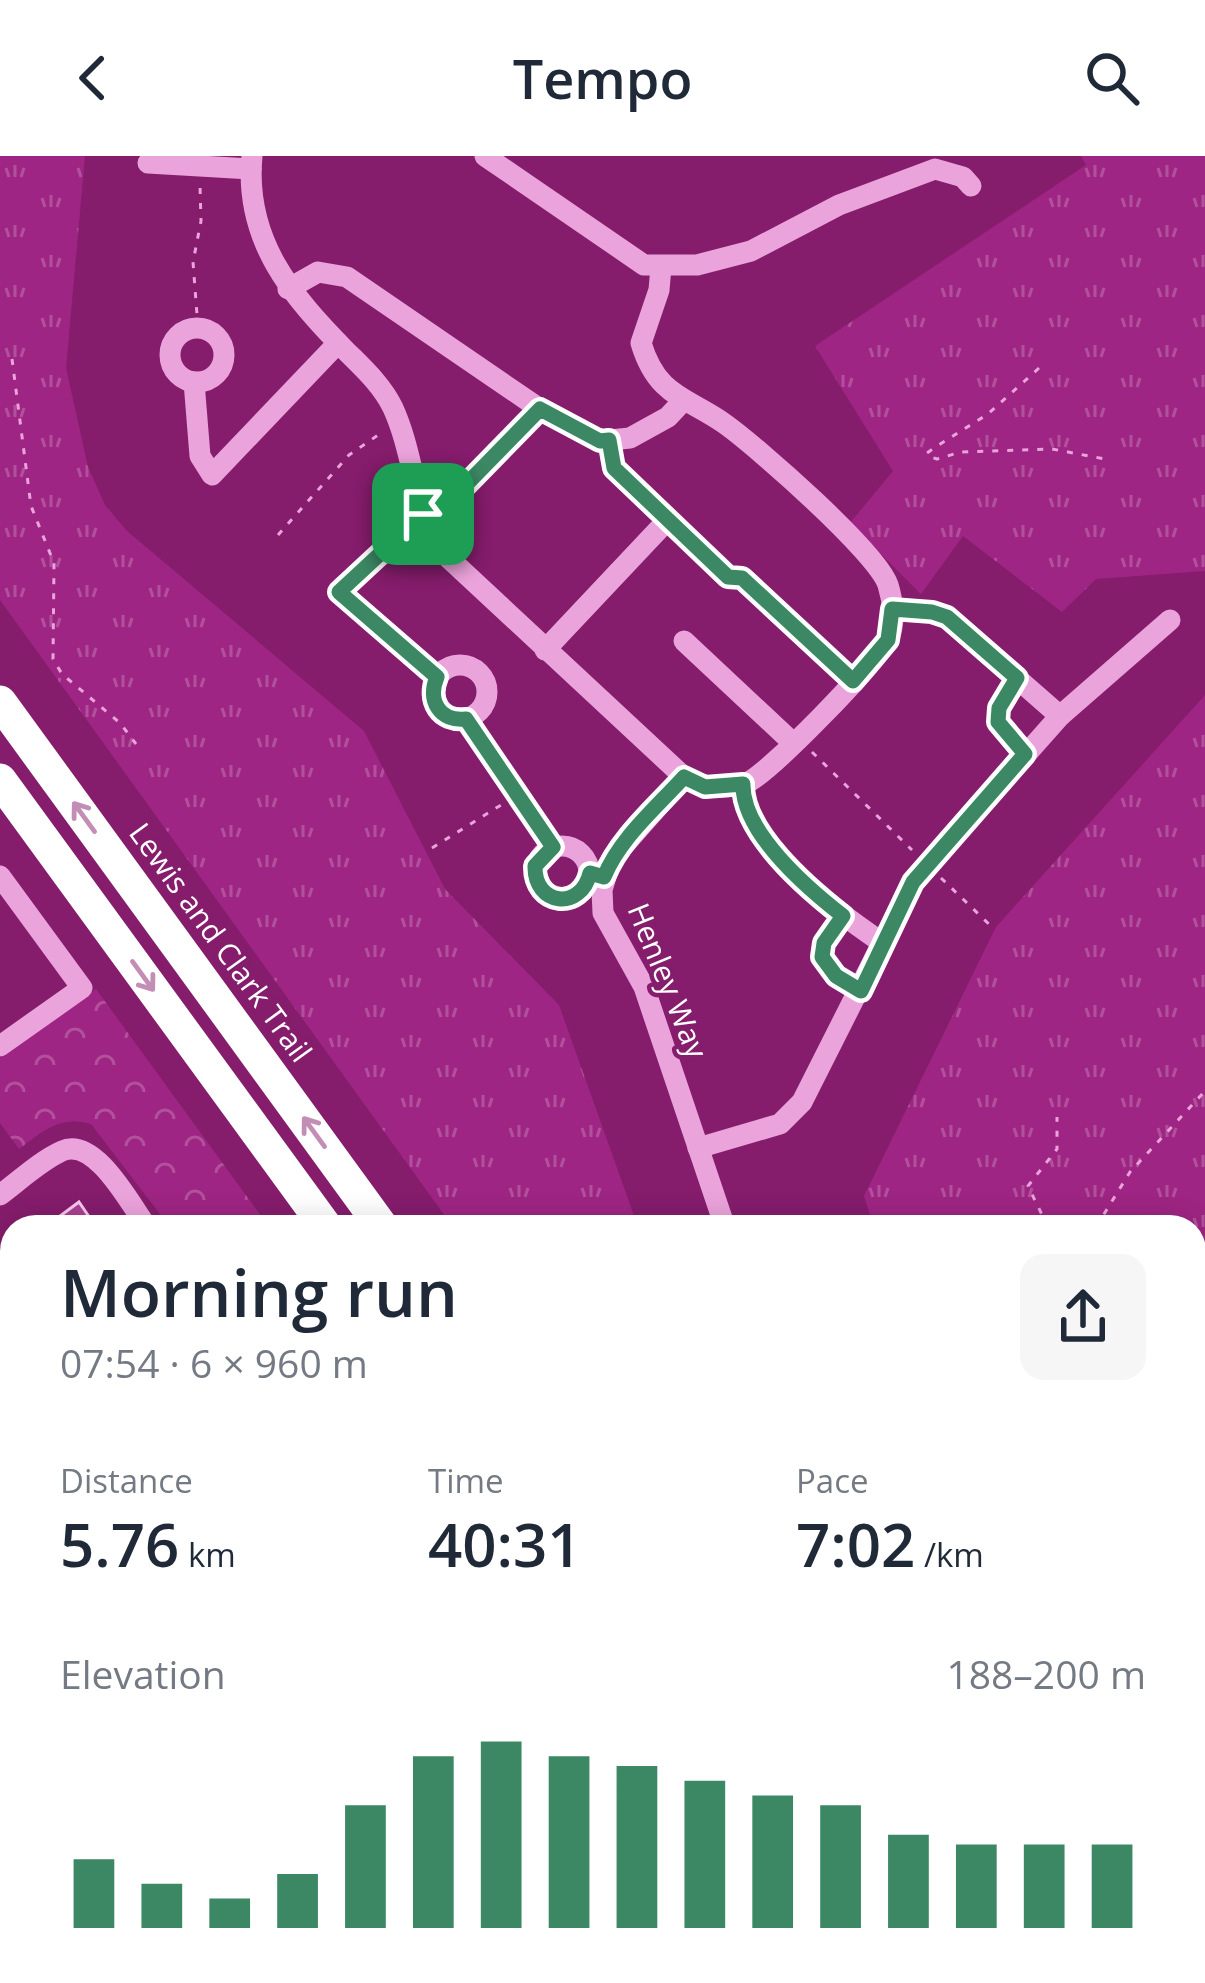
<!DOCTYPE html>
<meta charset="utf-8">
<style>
:root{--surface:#fff;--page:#f6f6f7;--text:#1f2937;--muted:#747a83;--accent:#3c8864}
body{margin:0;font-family:"Open Sans",sans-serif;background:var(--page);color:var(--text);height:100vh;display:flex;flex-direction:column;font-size:45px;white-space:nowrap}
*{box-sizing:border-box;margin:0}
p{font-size:39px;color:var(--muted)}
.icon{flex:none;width:66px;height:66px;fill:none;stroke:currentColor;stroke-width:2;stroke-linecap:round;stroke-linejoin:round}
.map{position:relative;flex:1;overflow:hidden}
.side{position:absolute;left:0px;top:1059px;width:1206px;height:768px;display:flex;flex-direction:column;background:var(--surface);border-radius:36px 36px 0 0;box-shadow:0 6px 30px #0003}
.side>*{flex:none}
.pin{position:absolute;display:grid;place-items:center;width:102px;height:102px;color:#fff;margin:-51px;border-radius:24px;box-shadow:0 6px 18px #0006}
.round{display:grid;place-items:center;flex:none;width:126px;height:126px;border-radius:24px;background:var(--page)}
.head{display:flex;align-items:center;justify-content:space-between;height:204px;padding:0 60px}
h1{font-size:66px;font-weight:600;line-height:90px}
.figures{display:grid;grid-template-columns:repeat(3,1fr);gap:18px;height:204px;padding:12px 60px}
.figures div{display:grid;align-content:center}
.figures b{font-size:60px;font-weight:600}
.figures small{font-size:33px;font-weight:400}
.figures p{font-size:33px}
.chart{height:336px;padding:24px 60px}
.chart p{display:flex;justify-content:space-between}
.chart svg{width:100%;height:216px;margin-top:12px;stroke:var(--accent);stroke-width:6}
header{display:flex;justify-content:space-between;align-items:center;height:156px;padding:0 60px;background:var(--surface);font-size:54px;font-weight:600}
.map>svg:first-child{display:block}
.grass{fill:url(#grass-tufts)}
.park{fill:url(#park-crowns)}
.building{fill:#ac4094;stroke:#f8c8ee;stroke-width:3}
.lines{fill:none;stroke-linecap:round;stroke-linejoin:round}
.path{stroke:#eba3db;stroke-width:3;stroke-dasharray:6 9;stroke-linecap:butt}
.minor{stroke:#eba3db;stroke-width:21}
.highway{stroke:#fff;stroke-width:33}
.oneway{stroke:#c28eb6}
.route-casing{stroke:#fff;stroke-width:24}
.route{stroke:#3c8864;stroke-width:15}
.labels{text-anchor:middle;stroke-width:9;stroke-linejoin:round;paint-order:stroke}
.street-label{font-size:30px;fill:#fff;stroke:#851c6c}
</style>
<header><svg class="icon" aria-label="back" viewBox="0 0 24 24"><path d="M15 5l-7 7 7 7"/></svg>Tempo<svg class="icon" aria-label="search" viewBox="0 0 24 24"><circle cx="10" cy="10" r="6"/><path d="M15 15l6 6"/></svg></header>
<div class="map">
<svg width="1205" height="1827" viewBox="0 0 1205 1827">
<defs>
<pattern id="grass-tufts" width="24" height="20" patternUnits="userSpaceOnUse" patternTransform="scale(3)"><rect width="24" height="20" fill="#9e2583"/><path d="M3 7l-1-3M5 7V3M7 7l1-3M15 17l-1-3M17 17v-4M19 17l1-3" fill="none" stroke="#b1519c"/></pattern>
<pattern id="park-crowns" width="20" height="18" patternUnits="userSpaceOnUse" patternTransform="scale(3)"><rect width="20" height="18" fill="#9e2583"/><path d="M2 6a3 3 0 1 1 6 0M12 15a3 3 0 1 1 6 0" fill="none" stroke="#b1519c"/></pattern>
</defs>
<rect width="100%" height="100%" fill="#851c6c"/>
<g class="grass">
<polygon points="0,0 85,0 66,212 88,311 105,349 127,375 364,575 445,733 559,849 638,1071 453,1071 0,444"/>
<polygon points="1081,0 1205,0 1205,415 1096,423 1062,456 963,380 921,438 850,367 893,315 815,190 1086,9"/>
<polygon points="1205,539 1205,1247 1194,1255 1194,1071 874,1071 864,1040 996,771"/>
</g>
<path class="park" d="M96,833L269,1071H170L91,968C60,959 43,975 19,993L0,967V902Z"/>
<g class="building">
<polygon points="79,1046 96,1071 68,1071 60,1060"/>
<polygon points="0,1280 12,1297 12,1319 3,1325"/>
</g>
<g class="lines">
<g class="path">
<polyline points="198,172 193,106 201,65 200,30"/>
<polyline points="12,203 31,350 54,407 53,503 62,518 120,567 136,588"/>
<polyline points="1039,212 988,258 934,292 927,297 928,300 937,303 961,296 1052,293 1105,303"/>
<polyline points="613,304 614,312 657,354"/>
<polyline points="677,373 728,421 742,422 840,513"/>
<polyline points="278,379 349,299 381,277"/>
<polyline points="466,563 553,691"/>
<polyline points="812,596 912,694"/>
<polyline points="432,692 509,644 514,636"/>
<polyline points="941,722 993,772"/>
<polyline points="1048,1071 1028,1030 1057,993 1057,961"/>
<polyline points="1096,1071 1130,1016 1205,935"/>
</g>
<g class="minor">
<path d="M252,0C244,84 291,139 346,195C363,212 382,229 393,252C414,298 414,351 440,394L684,621C703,632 725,634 746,627C767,620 878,505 888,484C896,468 893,445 888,429C878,397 756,290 725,268C687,241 657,241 641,187L659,134L661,111"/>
<polyline points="485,0 644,109 697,109 751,95 839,49 935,13 963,21 971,30"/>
<polyline points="148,7 251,13"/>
<polyline points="288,133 318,116 347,121 540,253 600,285 630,282 668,261 682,246"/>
<circle cx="197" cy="199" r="27"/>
<polyline points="194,226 200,300 212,319 338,187"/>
<polyline points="892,453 932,456 947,461 1060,560"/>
<polyline points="684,485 793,587"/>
<polyline points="545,494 660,372"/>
<circle cx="460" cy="536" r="27"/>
<polyline points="437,521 339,435 423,358 455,340 540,253"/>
<polyline points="1017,522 999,552 998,566 1025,599"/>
<polyline points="684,621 611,704 602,734 603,757 644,831 725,1071"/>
<path d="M743,628C742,689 837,756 884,788"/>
<circle cx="562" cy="717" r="27"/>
<polyline points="0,720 82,832 0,890"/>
<polyline points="843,760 824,787 822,801 837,820 861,835"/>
<polyline points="698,992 780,968 802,946 913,726 1060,560 1170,464"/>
<path d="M0,1039C19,1025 40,1005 62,995C95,980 130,1048 147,1071"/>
<polyline points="0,1192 12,1183"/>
<polyline points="0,1221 12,1237"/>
<polyline points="0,1519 12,1536"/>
<polyline points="1194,1533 1205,1548"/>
<polyline points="1194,1759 1205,1763"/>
<polyline points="449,1815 458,1827"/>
<polyline points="572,1815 580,1827"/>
<polyline points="720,1815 733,1827"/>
<polyline points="100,1827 102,1815"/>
<polyline points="679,1827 692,1815"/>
</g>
<g class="highway">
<polyline points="0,546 382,1071"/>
<polyline points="0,624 326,1071"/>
<polyline points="930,1815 945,1827"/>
<polyline points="1012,1815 1028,1827"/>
<polyline points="1046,1815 1064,1827"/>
</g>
</g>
<defs><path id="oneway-shaft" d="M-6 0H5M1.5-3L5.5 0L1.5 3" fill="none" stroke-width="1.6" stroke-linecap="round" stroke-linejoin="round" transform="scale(3)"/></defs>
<g class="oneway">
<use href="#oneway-shaft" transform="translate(84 661) rotate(-126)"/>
<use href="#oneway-shaft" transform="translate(143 820) rotate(54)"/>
<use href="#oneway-shaft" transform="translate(314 976) rotate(-126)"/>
</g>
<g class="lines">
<defs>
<path id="route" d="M540,253L600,285L609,284L614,312L728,421L742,422L853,525L888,484L892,453L932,456L947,461L1017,522L999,552L998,566L1025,598L913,726L861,835L836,820L822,801L824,787L843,760C807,732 742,676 743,628L705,631L684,621C656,652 620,682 604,721L590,717C581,755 534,750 535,710L553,691L466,563C440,566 427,545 437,521L339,436L423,358L455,340Z"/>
</defs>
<use href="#route" class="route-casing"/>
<use href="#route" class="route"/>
</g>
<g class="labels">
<g class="street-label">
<text transform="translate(220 787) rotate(54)" y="10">Lewis and Clark Trail</text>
<text transform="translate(667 825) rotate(68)" y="10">Henley Way</text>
</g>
</g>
</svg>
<div class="pin" style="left:423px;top:358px;background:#1e9e55"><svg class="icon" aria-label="arrive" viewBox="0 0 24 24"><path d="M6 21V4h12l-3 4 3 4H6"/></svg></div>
<section class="side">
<div class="head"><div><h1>Morning run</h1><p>07:54 · 6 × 960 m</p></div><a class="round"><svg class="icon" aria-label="share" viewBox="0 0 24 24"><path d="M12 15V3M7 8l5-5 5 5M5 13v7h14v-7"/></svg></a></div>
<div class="figures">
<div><p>Distance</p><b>5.76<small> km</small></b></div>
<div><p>Time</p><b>40:31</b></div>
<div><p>Pace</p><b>7:02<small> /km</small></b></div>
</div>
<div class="chart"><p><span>Elevation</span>188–200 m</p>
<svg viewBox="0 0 160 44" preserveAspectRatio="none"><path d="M5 44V30M15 44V35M25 44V38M35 44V33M45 44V19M55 44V9M65 44V6M75 44V9M85 44V11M95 44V14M105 44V17M115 44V19M125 44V25M135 44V27M145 44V27M155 44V27"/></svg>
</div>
</section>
</div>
